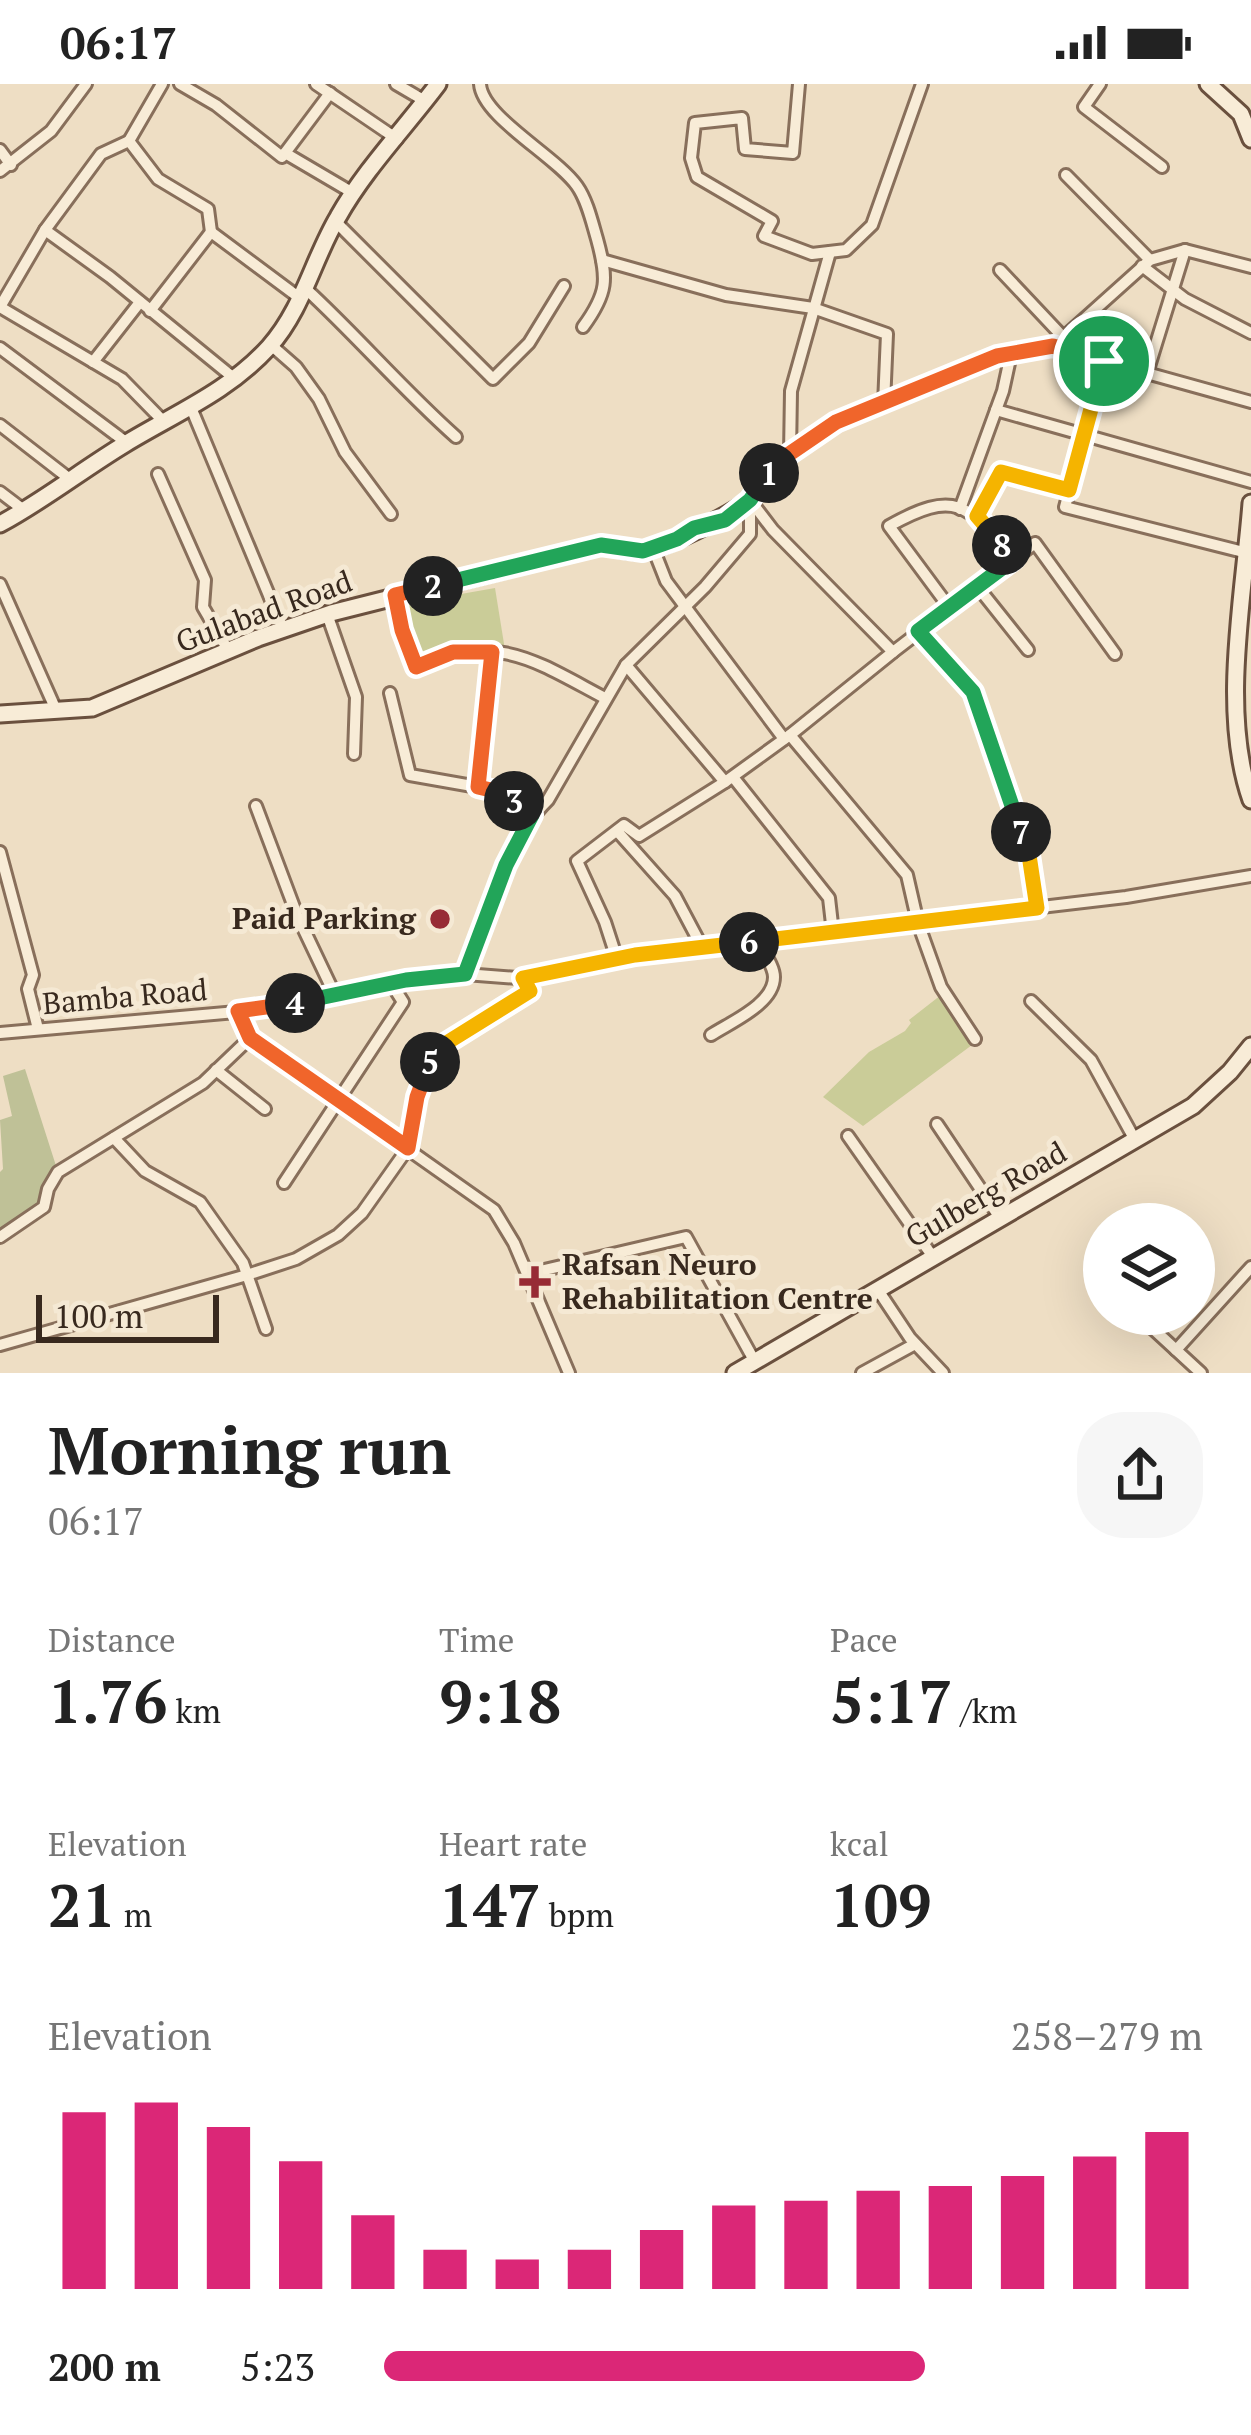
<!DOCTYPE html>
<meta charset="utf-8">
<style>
:root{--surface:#fff;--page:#f6f6f6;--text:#222;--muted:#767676;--accent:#db2777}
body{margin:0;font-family:"PT Serif",serif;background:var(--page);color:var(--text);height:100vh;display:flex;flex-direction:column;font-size:45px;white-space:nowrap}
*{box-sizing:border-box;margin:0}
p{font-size:39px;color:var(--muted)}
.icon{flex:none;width:66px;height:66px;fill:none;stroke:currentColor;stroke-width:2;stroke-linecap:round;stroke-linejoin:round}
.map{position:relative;height:1289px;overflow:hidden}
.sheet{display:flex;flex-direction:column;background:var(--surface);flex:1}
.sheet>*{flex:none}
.fabs{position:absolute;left:1083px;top:1119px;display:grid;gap:24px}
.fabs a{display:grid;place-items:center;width:132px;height:132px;border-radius:50%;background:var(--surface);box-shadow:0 12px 48px #0002;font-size:60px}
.scale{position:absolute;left:36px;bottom:30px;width:183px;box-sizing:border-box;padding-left:12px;border:6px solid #38291e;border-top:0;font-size:33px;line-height:42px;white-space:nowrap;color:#38291e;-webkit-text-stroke:9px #f5e9d4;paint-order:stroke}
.pin{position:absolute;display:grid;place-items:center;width:102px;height:102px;color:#fff;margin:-51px;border:6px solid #fff;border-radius:50%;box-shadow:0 3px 12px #0007}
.km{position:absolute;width:60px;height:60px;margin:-30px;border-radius:50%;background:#222;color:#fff;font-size:33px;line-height:60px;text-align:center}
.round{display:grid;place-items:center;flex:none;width:126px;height:126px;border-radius:48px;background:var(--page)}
.overview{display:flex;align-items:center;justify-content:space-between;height:204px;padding:0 48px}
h1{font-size:66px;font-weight:700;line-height:90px}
.stats{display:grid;grid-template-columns:repeat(3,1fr);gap:18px;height:204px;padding:12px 48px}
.stats div{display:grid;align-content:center}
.stats b{font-size:60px;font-weight:700}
.stats small{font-size:33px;font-weight:400}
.stats p{font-size:33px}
.chart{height:336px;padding:24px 48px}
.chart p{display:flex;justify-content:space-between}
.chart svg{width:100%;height:216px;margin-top:12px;stroke:var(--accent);stroke-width:6}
ul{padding:0 48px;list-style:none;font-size:39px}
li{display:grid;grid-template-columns:192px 144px 1fr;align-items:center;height:90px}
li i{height:30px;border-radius:15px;background:var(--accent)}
.status{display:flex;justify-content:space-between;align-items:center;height:84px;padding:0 60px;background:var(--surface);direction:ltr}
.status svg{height:33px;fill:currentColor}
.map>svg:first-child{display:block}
.green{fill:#cacc98}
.cemetery{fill:#bfc197}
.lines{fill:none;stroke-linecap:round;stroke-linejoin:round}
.street-casing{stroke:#886f5b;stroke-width:16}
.secondary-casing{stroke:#6a503e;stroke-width:21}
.street{stroke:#f8ecd7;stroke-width:10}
.secondary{stroke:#f8ecd7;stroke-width:15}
.split-1-casing{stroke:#fff;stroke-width:24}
.split-2-casing{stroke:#fff;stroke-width:24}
.split-3-casing{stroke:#fff;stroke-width:24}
.split-4-casing{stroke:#fff;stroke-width:24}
.split-5-casing{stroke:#fff;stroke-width:24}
.split-6-casing{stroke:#fff;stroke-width:24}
.split-7-casing{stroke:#fff;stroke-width:24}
.split-8-casing{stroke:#fff;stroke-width:24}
.split-9-casing{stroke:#fff;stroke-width:24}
.split-1{stroke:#f0652b;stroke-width:15}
.split-2{stroke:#22a559;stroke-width:15}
.split-3{stroke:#f0652b;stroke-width:15}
.split-4{stroke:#22a559;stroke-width:15}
.split-5{stroke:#f0652b;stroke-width:15}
.split-6{stroke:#f5b400;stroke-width:15}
.split-7{stroke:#f5b400;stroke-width:15}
.split-8{stroke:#22a559;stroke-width:15}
.split-9{stroke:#f5b400;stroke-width:15}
.poi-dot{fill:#972b35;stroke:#f5e9d4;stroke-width:4.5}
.labels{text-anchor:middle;stroke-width:10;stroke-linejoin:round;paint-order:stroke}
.street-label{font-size:30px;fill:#38291e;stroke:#f5e9d4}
.poi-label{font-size:30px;font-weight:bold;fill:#38291e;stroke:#f5e9d4;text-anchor:end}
</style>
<div class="status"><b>06:17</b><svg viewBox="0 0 49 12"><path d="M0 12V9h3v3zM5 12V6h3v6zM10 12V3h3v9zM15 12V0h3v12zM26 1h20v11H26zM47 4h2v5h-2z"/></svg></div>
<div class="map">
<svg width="1251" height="1289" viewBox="0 0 1251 1289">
<rect width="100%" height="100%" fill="#eedec4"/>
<g class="green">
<polygon points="495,504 505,566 407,583 393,522"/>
<polygon points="941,911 976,958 863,1042 823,1013 869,968 905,947 911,939 909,936"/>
</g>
<polygon class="cemetery" points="25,985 58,1088 44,1123 0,1151 0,1088 3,1085 0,1036 12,1032 3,992"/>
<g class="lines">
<defs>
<g id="street">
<polyline points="162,0 129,57 158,95 208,125 211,148"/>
<polyline points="180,0 216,21 282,73 330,9"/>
<polyline points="316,0 397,55"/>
<polyline points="396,0 425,17"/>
<path d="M480,0C482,33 556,72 577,102C587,116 592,138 597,155C608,195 608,209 583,243"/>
<polyline points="799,0 793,69 745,65 742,34 695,39 691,74 697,93 772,137 764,152 812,170 846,166 872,141 922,0"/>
<polyline points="1100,0 1084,23 1162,83"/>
<polyline points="0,66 11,81"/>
<polyline points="285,69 353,109"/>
<polyline points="0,87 51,47 86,0"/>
<polyline points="1066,91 1150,176"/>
<polyline points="335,137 493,295 529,259 564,202"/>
<polyline points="45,146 101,70 129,57"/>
<polyline points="602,176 726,211 813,224 887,250 884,320"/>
<polyline points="1142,182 1185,215 1251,249"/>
<polyline points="1000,186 1063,253"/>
<path d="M306,205C358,253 403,306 456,353"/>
<polyline points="0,223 45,146 110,193 235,295"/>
<polyline points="0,223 122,295 165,339"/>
<polyline points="150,227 211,148 301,215"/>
<polyline points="271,261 296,283 319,315 345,368 391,430"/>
<polyline points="1053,263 1150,176 1185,166 1251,183"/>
<polyline points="0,264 127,359"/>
<polyline points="1104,277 1065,423 1251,470"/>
<polyline points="93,278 140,218"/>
<polyline points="1147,289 1185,166"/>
<polyline points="192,326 283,545"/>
<polyline points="996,326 1251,398"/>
<polyline points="0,341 71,396"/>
<polyline points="790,370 791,307 830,168"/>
<polyline points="158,390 205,496 203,523 228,566"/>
<polyline points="0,408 25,427"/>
<polyline points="960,425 1003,307 1011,270"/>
<polyline points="977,432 1001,387 1069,406"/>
<polyline points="653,464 666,497 784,655"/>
<polyline points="0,500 56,626"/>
<polyline points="977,502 1028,566"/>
<path d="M395,510L402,546L416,582C499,549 533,576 605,614"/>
<path d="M949,523L889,442C957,404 968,421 1014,475"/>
<polyline points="327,530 356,613 354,670"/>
<polyline points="918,547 973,608 1029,771 1037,824"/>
<polyline points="492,568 478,703 504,709 532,731"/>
<polyline points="893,568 790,651 907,791 918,839 941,903 975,955"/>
<polyline points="1115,570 1035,459 893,568 773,446 750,416 777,379 837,338 997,272 1053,263 1251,318"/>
<polyline points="626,581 725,698"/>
<polyline points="390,609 410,691 478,703"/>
<polyline points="733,693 829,814 833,849"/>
<polyline points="256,722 297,831 335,911"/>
<polyline points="617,747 675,812 702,863"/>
<polyline points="0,768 33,891 28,905 38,945"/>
<polyline points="617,875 605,838 577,777 624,741 639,752 725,698 790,651"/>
<path d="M465,890C487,832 503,760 548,716L626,581L705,503L750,450V416"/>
<polyline points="1031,917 1091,976 1135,1056"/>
<polyline points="238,927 250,954 494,1126 514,1159 569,1289"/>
<polyline points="0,949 270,925 406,896 465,890 531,895 635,871 1126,813 1251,792"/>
<path d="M711,951C731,938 774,920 774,893C774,882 763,868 758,857"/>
<polyline points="216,986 265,1025"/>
<polyline points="937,1040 1000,1134"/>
<polyline points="848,1052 933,1173"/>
<polyline points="114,1054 145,1087 200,1118 243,1179 266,1245"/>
<polyline points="284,1099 403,918 391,899"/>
<polyline points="0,1153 44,1123 48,1105 58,1088 203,999 250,954"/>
<polyline points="527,1190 686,1153 755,1278"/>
<polyline points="878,1206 910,1254 943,1289"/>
<polyline points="1137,1230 1201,1289"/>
<polyline points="0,1261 247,1191 296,1175 338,1151 362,1129 408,1064 417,1013 439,963 530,907 523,894"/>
<polyline points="1176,1266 1251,1183"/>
<polyline points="862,1289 915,1260"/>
</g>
<g id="secondary">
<polyline points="1208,0 1241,30 1251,55"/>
<path d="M1251,419C1244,511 1220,628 1251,716"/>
<path d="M0,440C43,417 82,386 125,360C176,329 228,308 269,263C303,225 313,175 338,133C365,85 405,44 438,0"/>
<path d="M0,630L92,624L258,554L331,529L601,461C613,463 627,467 639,467C661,467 731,430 750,416"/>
<polyline points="735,1289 1193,1022 1230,988 1251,962"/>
</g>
</defs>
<use href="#street" class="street-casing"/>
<use href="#secondary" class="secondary-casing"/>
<use href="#street" class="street"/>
<use href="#secondary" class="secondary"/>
</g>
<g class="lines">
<defs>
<polyline id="split-1" points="769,389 776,379 836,338 997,272 1053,262 1104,277"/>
<polyline id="split-2" points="433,502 601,461 643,467 677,455 694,444 725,436 750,416 769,389"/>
<polyline id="split-3" points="433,502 395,511 402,546 416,583 453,568 492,568 478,703 504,709 514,717"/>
<polyline id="split-4" points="295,919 406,896 465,890 506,781 532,731 514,717"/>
<polyline id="split-5" points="295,919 238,927 250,954 408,1064 417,1013 430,978"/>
<polyline id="split-6" points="430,978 440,963 530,907 523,894 635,871 749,858"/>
<polyline id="split-7" points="749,858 1037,824 1029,771 1021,748"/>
<polyline id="split-8" points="1002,461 1014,475 918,547 973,608 1021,748"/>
<polyline id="split-9" points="1002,461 977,432 1001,388 1069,406 1104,277"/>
</defs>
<use href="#split-1" class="split-1-casing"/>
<use href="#split-2" class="split-2-casing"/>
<use href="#split-3" class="split-3-casing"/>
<use href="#split-4" class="split-4-casing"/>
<use href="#split-5" class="split-5-casing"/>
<use href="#split-6" class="split-6-casing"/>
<use href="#split-7" class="split-7-casing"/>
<use href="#split-8" class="split-8-casing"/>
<use href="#split-9" class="split-9-casing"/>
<use href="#split-1" class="split-1"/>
<use href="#split-2" class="split-2"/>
<use href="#split-3" class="split-3"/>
<use href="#split-4" class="split-4"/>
<use href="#split-5" class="split-5"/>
<use href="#split-6" class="split-6"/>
<use href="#split-7" class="split-7"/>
<use href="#split-8" class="split-8"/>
<use href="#split-9" class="split-9"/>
</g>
<g class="poi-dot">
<circle cx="440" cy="835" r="12"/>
<path d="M529 1180h12v12h12v12h-12v12h-12v-12h-12v-12h12z"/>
</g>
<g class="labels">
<g class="street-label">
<text transform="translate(264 528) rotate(-20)" y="10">Gulabad Road</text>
<text transform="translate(125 913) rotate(-5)" y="10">Bamba Road</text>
<text transform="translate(986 1111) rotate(-30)" y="10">Gulberg Road</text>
</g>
<g class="poi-label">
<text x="416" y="845">Paid Parking</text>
<text x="562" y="1191" text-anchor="start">Rafsan Neuro<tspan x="562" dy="34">Rehabilitation Centre</tspan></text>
</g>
</g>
</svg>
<div class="fabs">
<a><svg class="icon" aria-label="layers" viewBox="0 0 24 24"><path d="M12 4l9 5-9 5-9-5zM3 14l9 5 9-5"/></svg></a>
</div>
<div class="scale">100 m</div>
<div class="pin" style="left:1104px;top:277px;background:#1e9e55"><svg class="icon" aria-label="arrive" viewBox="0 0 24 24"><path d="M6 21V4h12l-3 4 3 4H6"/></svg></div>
<b class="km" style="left:769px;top:389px">1</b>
<b class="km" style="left:433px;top:502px">2</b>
<b class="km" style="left:514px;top:717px">3</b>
<b class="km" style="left:295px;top:919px">4</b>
<b class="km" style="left:430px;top:978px">5</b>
<b class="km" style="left:749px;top:858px">6</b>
<b class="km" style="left:1021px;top:748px">7</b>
<b class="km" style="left:1002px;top:461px">8</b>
</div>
<section class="sheet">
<div class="overview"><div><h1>Morning run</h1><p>06:17</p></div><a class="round"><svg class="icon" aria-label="share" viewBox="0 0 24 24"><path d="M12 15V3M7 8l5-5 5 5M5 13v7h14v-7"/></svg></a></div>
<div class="stats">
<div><p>Distance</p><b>1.76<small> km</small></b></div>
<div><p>Time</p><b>9:18</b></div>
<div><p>Pace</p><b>5:17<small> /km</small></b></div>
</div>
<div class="stats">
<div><p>Elevation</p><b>21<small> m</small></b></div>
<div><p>Heart rate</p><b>147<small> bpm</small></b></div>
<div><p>kcal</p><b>109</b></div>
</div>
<div class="chart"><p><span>Elevation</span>258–279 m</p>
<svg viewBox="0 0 160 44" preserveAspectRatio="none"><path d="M5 44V8M15 44V6M25 44V11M35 44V18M45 44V29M55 44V36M65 44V38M75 44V36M85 44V32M95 44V27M105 44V26M115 44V24M125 44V23M135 44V21M145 44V17M155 44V12"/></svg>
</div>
<ul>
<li><b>200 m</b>5:23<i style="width:66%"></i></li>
</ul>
</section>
